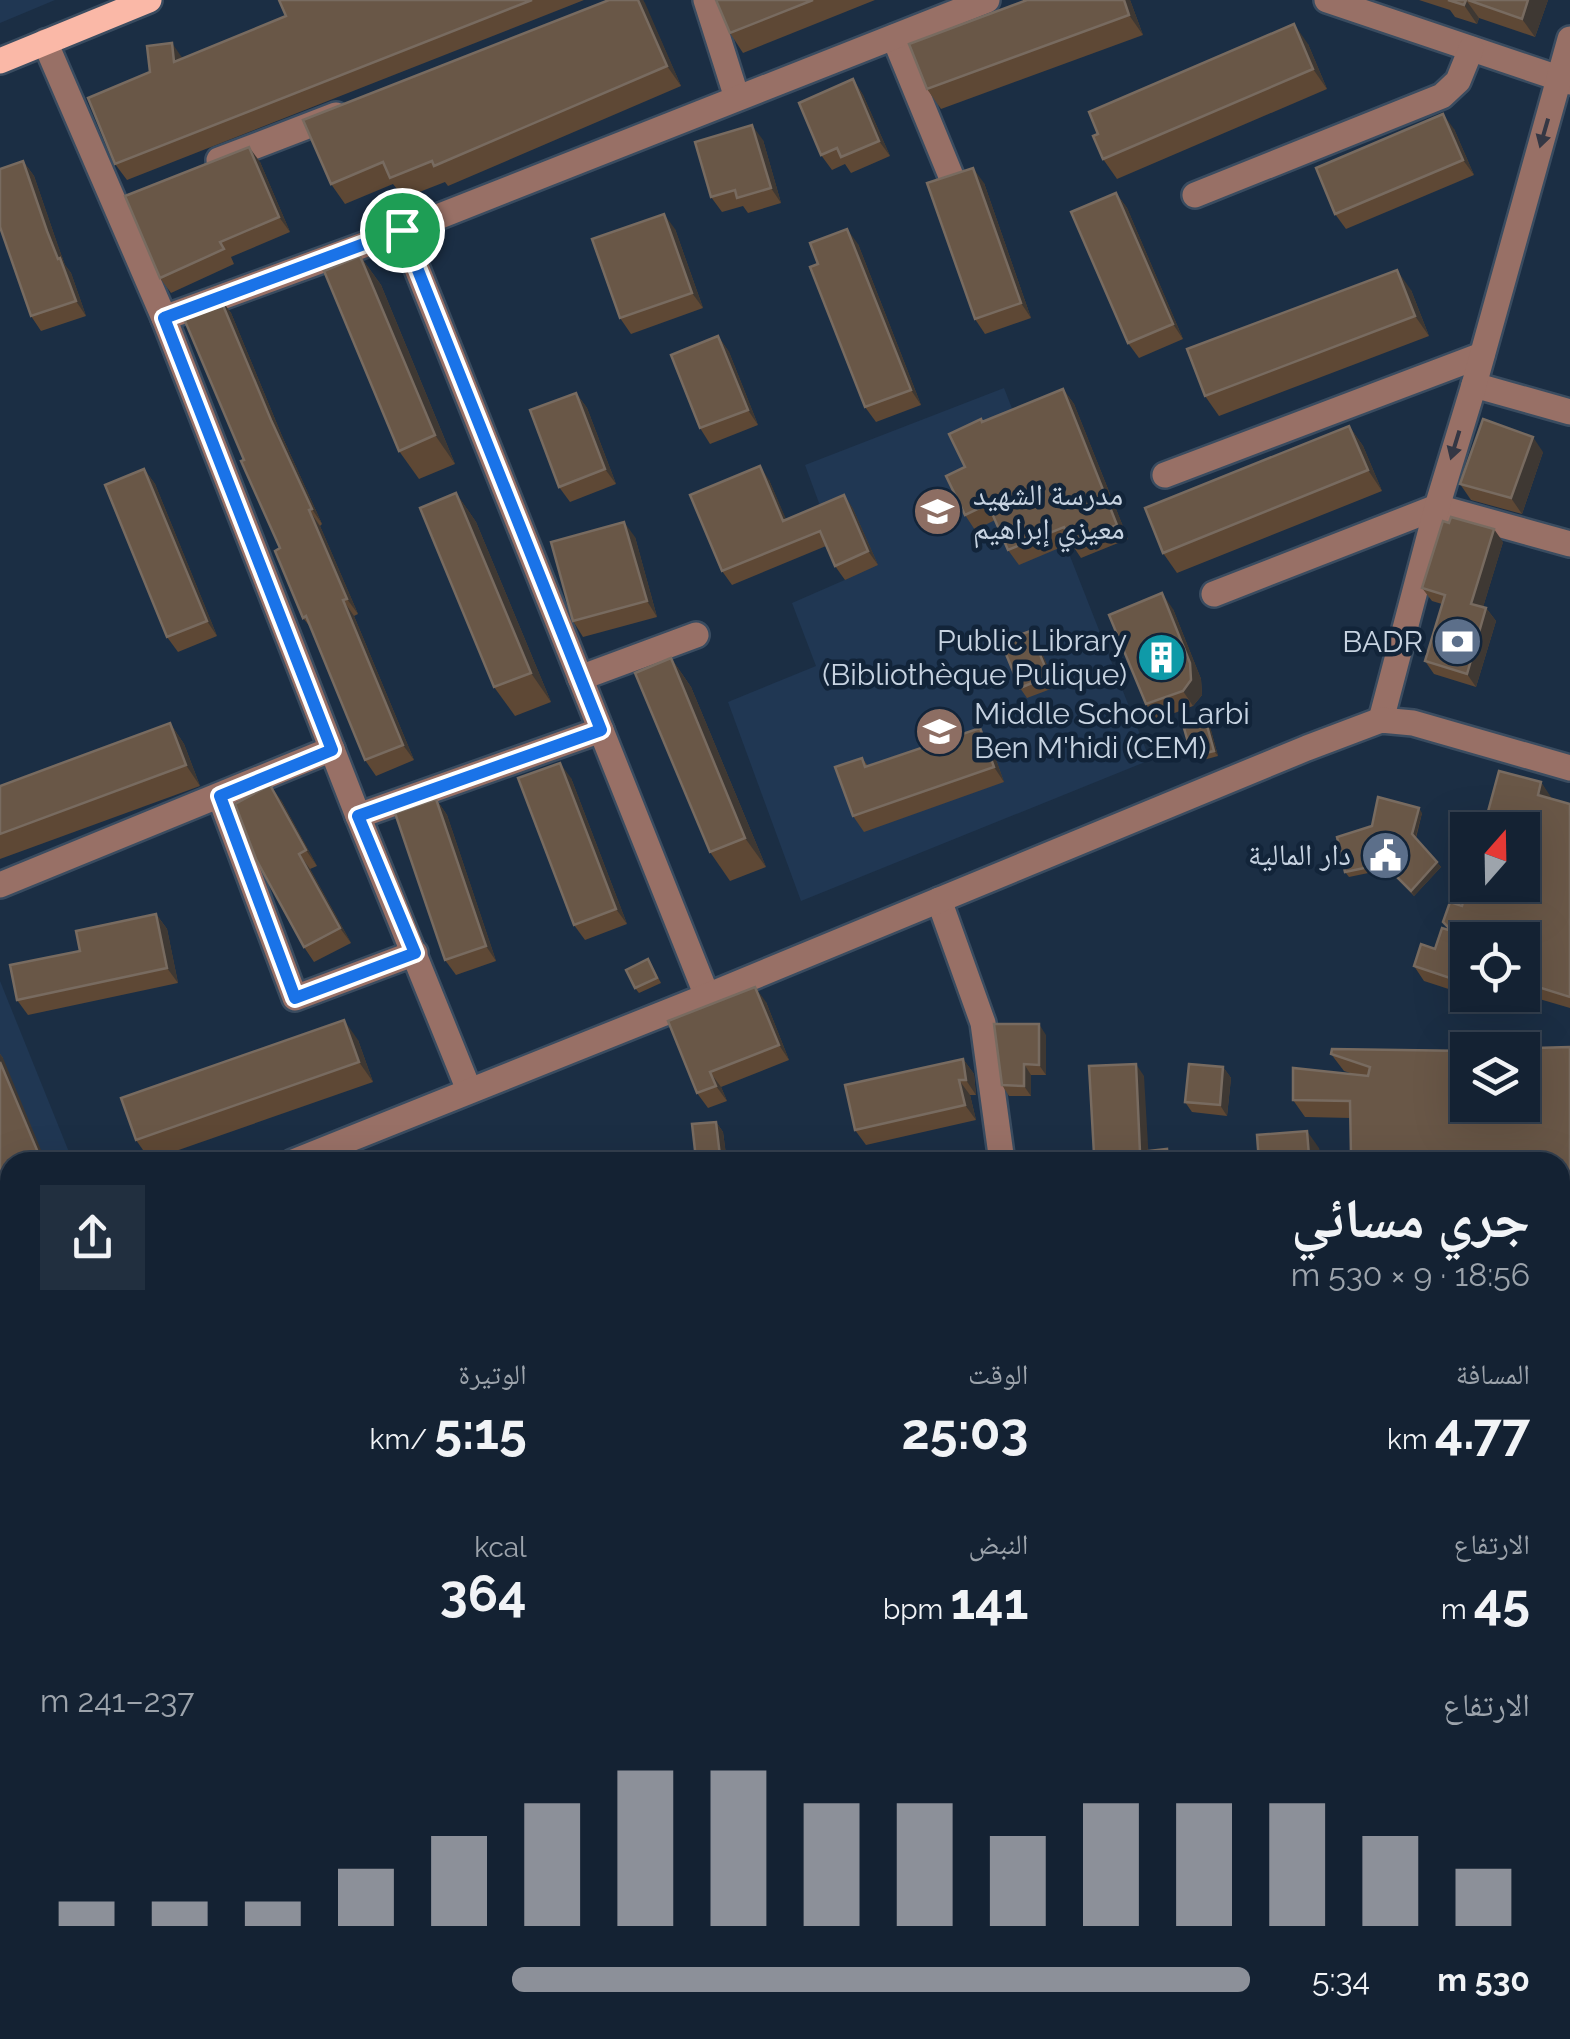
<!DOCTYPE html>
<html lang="ar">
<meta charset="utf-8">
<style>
:root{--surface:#142233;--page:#212f3f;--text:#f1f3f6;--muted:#9da4ac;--line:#333f4e;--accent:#8c9099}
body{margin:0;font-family:Raleway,"Noto Naskh Arabic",sans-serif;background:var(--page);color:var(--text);direction:rtl;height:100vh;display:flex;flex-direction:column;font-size:38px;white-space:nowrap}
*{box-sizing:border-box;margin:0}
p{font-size:32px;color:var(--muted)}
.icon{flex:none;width:55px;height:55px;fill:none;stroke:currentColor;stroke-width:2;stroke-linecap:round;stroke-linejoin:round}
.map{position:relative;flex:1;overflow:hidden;direction:ltr}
.sheet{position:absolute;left:0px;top:1152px;width:1570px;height:888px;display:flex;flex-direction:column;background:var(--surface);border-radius:30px 30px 0 0;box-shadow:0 10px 40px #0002,0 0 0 2px var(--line);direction:rtl}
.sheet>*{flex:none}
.needle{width:65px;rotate:20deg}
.tools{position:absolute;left:1450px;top:812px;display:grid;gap:20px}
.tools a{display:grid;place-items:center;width:90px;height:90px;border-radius:0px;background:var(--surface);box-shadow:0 10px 40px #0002,0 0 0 2px var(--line);font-size:50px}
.pin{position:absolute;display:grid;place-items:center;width:85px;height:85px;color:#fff;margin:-42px;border:5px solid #fff;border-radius:50%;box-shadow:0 2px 10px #0007}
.round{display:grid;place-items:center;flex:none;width:105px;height:105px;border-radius:0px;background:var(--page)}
.overview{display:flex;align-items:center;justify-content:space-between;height:170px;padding:0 40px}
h1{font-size:55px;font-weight:700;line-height:75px}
.stats{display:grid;grid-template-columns:repeat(3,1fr);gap:15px;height:170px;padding:10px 40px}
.stats div{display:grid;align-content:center}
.stats b{font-size:50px;font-weight:700}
.stats small{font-size:28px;font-weight:400}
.stats p{font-size:28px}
.chart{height:280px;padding:20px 40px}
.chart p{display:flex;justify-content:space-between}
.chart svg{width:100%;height:180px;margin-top:10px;stroke:var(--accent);stroke-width:6}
ul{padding:0 40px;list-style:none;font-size:32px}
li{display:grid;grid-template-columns:160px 120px 1fr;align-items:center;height:75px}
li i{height:25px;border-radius:12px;background:var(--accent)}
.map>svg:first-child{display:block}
.built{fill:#203753}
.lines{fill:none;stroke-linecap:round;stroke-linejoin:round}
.minor-casing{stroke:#3a4c60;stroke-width:30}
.major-casing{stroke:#3a4c60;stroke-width:30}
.minor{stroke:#987066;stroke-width:25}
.major{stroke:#fab8a7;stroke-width:25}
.wall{fill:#5e4835}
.shaded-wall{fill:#3e3833}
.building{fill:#695747;stroke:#786b60;stroke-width:2.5}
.oneway{fill:#343744}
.route-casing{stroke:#fff;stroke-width:20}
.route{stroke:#1a73e8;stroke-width:12}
.labels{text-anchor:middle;stroke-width:9;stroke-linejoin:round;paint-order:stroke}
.poi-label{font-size:30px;fill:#c7d3e1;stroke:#122439;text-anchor:end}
</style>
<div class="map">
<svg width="1570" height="2039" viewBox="0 0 1570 2039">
<rect width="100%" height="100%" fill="#1b2e44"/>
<g class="built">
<polygon points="0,0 55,0 0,23"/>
<polygon points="1004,388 1150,760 801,901 728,702 816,666 792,603 847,579 805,465"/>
<polygon points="0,981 73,1162 10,1162 10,1231 0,1235"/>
</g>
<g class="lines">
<defs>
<g id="minor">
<polyline points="706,0 737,98"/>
<polyline points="1327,0 1570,82"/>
<polyline points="894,37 951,176"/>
<polyline points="45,42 164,318 358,816 469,1090"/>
<polyline points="219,160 336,115"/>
<polyline points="1195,195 1442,96 1458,81 1471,49"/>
<polyline points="402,231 707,996"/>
<polyline points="164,318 402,231 987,0"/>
<polyline points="1474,385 1570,412"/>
<polyline points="1165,475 1482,355"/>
<polyline points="1214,594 1437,507 1570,544"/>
<polyline points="580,678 696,635"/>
<polyline points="1381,720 1437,507 1474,385 1570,39"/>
<polyline points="220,797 295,998 415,953"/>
<polyline points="358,816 601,730"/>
<polyline points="0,885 332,749"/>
<polyline points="939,900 983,1023 1002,1162"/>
<polyline points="293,1162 707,996 1307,748 1381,720 1413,723 1570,768"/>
<polyline points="0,1281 10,1277"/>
<polyline points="1560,1747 1570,1746"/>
<polyline points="0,1763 10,1756"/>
<polyline points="0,1822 10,1830"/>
<polyline points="143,2030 149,2039"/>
<polyline points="813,2039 823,2030"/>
<polyline points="936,2039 937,2030"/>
</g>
<polyline id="major" points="0,61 149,0"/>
</defs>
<use href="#minor" class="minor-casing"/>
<use href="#major" class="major-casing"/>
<use href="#minor" class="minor"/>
<use href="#major" class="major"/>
</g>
<g class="wall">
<polygon points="279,0 584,0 127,180 115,164 183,59 286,16"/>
<polygon points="609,0 643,0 681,86 448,186 445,182 404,198 393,184 345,204 331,184"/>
<polygon points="716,0 875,0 743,53 730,33"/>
<polygon points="1130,0 1143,35 941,109 927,89"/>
<polygon points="1419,0 1548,0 1535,37 1479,18 1477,24 1455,17 1450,10"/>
<polygon points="1308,44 1327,89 1117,179 1103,159"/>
<polygon points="853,79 863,95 890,156 851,173 845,164 832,170 821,155"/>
<polygon points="1454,129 1474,175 1346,229 1335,214"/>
<polygon points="763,140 781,203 748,213 743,206 722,212 711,197"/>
<polygon points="23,161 34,176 58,246 65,265 71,273 86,316 41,331 31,316"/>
<polygon points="260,162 290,232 231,257 234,264 171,293 160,278"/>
<polygon points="984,183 1031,318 985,334 975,319"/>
<polygon points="1116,193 1127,208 1183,339 1139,358 1128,343"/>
<polygon points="675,229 703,308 631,334 620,318"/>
<polygon points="858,244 921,405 876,422 865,407 818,264"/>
<polygon points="360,256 381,285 455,464 419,479 399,451"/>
<polygon points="1411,290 1429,336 1219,416 1205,396"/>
<polygon points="220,298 231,313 282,436 322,524 320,526 358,614 354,616 414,760 376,776 365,760 312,629 303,618 280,548 244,460"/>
<polygon points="718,336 729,352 758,425 710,444 700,428"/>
<polygon points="1063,389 1074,404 1128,539 1081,558 1071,543 1019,565 1008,550 995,520 975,530 965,515 965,467 982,422"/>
<polygon points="576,393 587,408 616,484 570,502 559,487"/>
<polygon points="1349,426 1363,446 1382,491 1177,573 1163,553"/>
<polygon points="1543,452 1522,514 1471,500 1460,484"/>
<polygon points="144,469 155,484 217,636 178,652 167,637"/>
<polygon points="769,480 786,520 844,495 853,509 878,565 845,580 835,566 826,546 732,585 722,571"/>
<polygon points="456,493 476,522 551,702 515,716 494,687"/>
<polygon points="635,537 657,617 583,637 573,621"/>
<polygon points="1503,542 1483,607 1486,608 1496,621 1476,687 1434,674 1425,661 1442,604 1432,601 1422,588"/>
<polygon points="1173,609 1201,679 1202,695 1193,706 1156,720 1146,704"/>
<polygon points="1037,641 1056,687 1027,698 1020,688"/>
<polygon points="671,658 691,687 766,867 730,881 710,852"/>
<polygon points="170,723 184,744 200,786 0,859 0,786"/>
<polygon points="1210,727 1218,756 1196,762 1192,756"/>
<polygon points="990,743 1004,782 864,832 853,816 862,758 868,766"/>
<polygon points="571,778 627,924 585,940 574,925"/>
<polygon points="1541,782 1551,799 1570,804 1570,1008 1522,994 1522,940 1468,940 1468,995 1515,995 1510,1009 1424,981 1414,966 1435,949 1449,930 1443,922 1462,906"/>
<polygon points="436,799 447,815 496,961 456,975 445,960"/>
<polygon points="281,800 317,866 310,869 351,943 314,962 304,947"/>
<polygon points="1422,813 1416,838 1441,867 1414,896 1393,874 1378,871 1349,877 1345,872"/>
<polygon points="156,914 167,929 178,983 28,1015 17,1000 80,951"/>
<polygon points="651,964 661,983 639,993 635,988"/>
<polygon points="766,1002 789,1060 721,1087 727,1101 708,1108 697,1093 668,1021"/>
<polygon points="1046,1035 1046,1075 1031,1075 1031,1096 1009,1096 1002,1085"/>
<polygon points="358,1040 373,1082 150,1160 136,1140"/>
<polygon points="1570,1047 1570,1378 1560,1381 1560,1323 1564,1322 1562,1307 1560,1162 1259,1162 1319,1148 1320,1156 1351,1155 1351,1118 1305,1117 1293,1100 1353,1074 1344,1071 1331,1054 1536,1052"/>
<polygon points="0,1054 3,1058 10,1162 10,1207 0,1211"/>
<polygon points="963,1059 974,1074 976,1095 970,1095 976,1120 866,1145 855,1130"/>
<polygon points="1223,1067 1231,1078 1227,1116 1192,1112 1185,1102"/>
<polygon points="716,1122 723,1132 727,1162 699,1162 696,1159"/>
<polygon points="10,1633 10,1713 0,1715 0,1635"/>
<polygon points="1560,1864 1570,1894 1570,1942 1560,1947"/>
<polygon points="286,2030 371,2030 356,2039 352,2039 347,2032 335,2039 292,2039"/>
<polygon points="987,2030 1017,2030 1019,2039 993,2039"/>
</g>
<g class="shaded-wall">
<polygon points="638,0 643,0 645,3 681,86 667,66"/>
<polygon points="1124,0 1130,0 1143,35 1129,15"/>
<polygon points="1466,0 1479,18 1477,24 1464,5"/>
<polygon points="1528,0 1548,0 1535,37 1522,19"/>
<polygon points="1294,24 1308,44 1327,89 1313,69"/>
<polygon points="172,43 183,59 174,62"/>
<polygon points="853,79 863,95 890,156 879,141"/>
<polygon points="1443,114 1454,129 1474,175 1463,160"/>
<polygon points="752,125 763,140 781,203 771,188"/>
<polygon points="249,147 260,162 290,232 279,217"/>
<polygon points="23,161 34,176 58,246 65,265 71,273 86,316 76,301 47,231"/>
<polygon points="973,168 984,183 1031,318 1021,303"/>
<polygon points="1116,193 1127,208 1183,339 1173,324"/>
<polygon points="664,214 675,229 703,308 692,293"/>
<polygon points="847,229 858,244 921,405 911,390"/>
<polygon points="360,256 381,285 455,464 435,435"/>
<polygon points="1397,270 1411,290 1429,336 1415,316"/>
<polygon points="220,298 231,313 282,436 322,524 312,509 271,420"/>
<polygon points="718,336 729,352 758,425 748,410"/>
<polygon points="1063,389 1074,404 1128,539 1117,525"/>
<polygon points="576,393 587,408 616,484 605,469"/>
<polygon points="1349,426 1363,446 1382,491 1368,470"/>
<polygon points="1533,437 1543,452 1522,514 1511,498"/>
<polygon points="760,466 769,480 793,535 783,521"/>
<polygon points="144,469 155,484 217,636 207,621"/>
<polygon points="456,493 476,522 551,702 531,673"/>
<polygon points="844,495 853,509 878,565 868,551"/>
<polygon points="309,510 320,526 358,614 347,599"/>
<polygon points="624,522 635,537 657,617 647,601"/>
<polygon points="1494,529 1503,542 1480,617 1471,604"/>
<polygon points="1162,593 1173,609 1201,679 1202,695 1193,706 1183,691"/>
<polygon points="343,600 354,616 414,760 403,745"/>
<polygon points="1486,608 1496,621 1476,687 1467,674"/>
<polygon points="1030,631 1037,641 1056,687 1049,676"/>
<polygon points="671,658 691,687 766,867 745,838"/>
<polygon points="1206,722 1210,727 1218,756 1214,751"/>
<polygon points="170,723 184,744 200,786 186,765"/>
<polygon points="980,728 990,743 1004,782 994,767"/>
<polygon points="560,763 571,778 627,924 616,909"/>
<polygon points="1541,782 1551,797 1548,810 1538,795"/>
<polygon points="270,785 281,800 317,866 306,850"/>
<polygon points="436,799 447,815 496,961 486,946"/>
<polygon points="1419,808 1422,813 1415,839 1412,834"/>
<polygon points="299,854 310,869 351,943 340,928"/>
<polygon points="1437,862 1441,867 1414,896 1411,891"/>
<polygon points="156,914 167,929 178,983 167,968"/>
<polygon points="755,987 766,1002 789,1060 779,1045"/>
<polygon points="1500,995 1515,995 1510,1009"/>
<polygon points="344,1020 358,1040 373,1082 359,1062"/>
<polygon points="1039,1024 1046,1035 1046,1075 1039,1065"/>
<polygon points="0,1054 3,1058 46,1162 42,1162 0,1062"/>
<polygon points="963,1059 974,1074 976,1095 966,1080"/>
<polygon points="1024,1064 1031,1075 1031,1096 1024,1086"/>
<polygon points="1136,1064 1144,1076 1149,1162 1140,1152"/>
<polygon points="1223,1067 1231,1078 1227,1116 1220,1105"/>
<polygon points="710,1072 721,1087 727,1101 716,1086"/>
<polygon points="959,1080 970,1095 976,1120 965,1105"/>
<polygon points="716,1122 723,1132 727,1162 725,1162 720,1156"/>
<polygon points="1307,1131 1319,1148 1320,1162 1309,1156"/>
<polygon points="1167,1149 1175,1161 1175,1162 1168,1162"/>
<polygon points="1560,1653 1567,1662 1566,1723 1560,1715"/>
<polygon points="1560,1864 1570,1894 1570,1905 1560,1875"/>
</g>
<g class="building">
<polygon points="279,0 532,0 115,164 88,98 150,72 147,46 172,43 174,62 286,16"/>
<polygon points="609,0 638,0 667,66 434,166 432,161 390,178 383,162 331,184 303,120"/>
<polygon points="716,0 813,0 730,33"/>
<polygon points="1027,0 1124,0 1129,15 927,89 909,44"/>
<polygon points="1448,0 1466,0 1464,5"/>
<polygon points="1468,0 1528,0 1522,19"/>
<polygon points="1294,24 1313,69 1103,159 1093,136 1098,134 1089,112"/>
<polygon points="853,79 879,141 841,157 837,148 821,155 799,103"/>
<polygon points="1443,114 1463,160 1335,214 1316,168"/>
<polygon points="752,125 771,188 737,198 735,190 711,197 695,142"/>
<polygon points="249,147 279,217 220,242 224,249 160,278 125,196"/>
<polygon points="23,161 47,231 58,259 60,258 76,301 31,316 0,227 0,169"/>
<polygon points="973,168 1021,303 975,319 927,183"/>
<polygon points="1116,193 1173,324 1128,343 1071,212"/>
<polygon points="664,214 692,293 620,318 592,239"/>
<polygon points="847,229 911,390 865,407 810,267 818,264 810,243"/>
<polygon points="360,256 435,435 399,451 324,271"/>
<polygon points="1397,270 1415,316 1205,396 1187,349"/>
<polygon points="220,298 271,420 312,509 309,510 347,599 343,600 403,745 365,760 306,616 303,618 275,551 280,548 241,461 244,460 182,314"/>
<polygon points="718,336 748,410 700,428 671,355"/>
<polygon points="1063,389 1117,525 1071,543 1064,527 1008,550 988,504 965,515 946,476 965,467 949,434 981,419 982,422"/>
<polygon points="576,393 605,469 559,487 530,410"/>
<polygon points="1483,419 1533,437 1511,498 1460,484"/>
<polygon points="1349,426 1368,470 1163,553 1145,508"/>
<polygon points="760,466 783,521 844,495 868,551 835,566 820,531 722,571 690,495"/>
<polygon points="144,469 207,621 167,637 105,485"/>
<polygon points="456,493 531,673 494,687 420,508"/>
<polygon points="1451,517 1494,529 1471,604 1486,608 1467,674 1425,661 1445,595 1422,588 1443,521 1449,523"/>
<polygon points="624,522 647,601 573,621 551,542"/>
<polygon points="1162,593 1190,663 1191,680 1183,691 1146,704 1109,615"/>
<polygon points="1030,631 1049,676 1020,688 1001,642"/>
<polygon points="671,658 745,838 710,852 635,673"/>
<polygon points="1206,722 1214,751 1192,756 1184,728"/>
<polygon points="170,723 186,765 0,834 0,786"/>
<polygon points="980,728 994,767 853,816 835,767 862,758 865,767"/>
<polygon points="560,763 616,909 574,925 518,778"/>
<polygon points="1499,771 1541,782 1538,795 1570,804 1570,997 1522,982 1522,940 1468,940 1468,984 1414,966 1421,944 1435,949 1442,928 1452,931 1443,922 1450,902 1462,906 1468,885 1522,885 1522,830 1483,830"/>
<polygon points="270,785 306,850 299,854 340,928 304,947 256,859 235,804"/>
<polygon points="1378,797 1419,808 1412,834 1437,862 1411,891 1389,869 1374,866 1345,872 1337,837 1372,826"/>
<polygon points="436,799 486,946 445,960 395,813"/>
<polygon points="156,914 167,968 17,1000 10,965 80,951 76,931"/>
<polygon points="648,959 657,978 635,988 626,970"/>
<polygon points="755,987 779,1045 710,1072 716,1086 697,1093 668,1021"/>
<polygon points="344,1020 359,1062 136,1140 121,1098"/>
<polygon points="994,1024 1039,1024 1039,1065 1024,1064 1024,1086 1002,1085"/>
<polygon points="1570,1047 1570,1356 1560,1359 1560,1323 1564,1322 1560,1311 1560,1308 1562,1307 1560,1300 1560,1162 1259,1162 1257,1135 1307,1131 1309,1156 1351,1155 1350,1101 1293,1100 1293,1068 1368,1076 1370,1067 1331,1054 1332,1049 1468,1051 1468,1105 1522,1105 1522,1052 1536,1052 1536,1048"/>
<polygon points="963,1059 966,1080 959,1080 965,1105 855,1130 845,1085"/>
<polygon points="0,1062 42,1162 10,1162 10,1187 0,1191"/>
<polygon points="1136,1064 1140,1152 1167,1149 1168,1162 1060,1162 1060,1155 1094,1154 1089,1066"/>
<polygon points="1189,1064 1223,1067 1220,1105 1185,1102"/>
<polygon points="716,1122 720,1156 696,1159 692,1124"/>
<polygon points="1560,1481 1570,1492 1570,1597 1560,1585"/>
<polygon points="10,1633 10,1695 0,1697 0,1635"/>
<polygon points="1560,1875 1570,1905 1570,1928 1560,1933"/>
<polygon points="286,2030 314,2030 299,2039 292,2039"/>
</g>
<defs><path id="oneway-solid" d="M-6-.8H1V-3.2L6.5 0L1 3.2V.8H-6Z" transform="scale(2.5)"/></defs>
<g class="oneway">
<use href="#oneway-solid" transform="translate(1544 133) rotate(106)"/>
<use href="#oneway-solid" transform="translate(1455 445) rotate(107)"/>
</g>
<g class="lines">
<defs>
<polygon id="route" points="402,230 601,730 358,816 415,953 295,998 220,796 332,750 164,318"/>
</defs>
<use href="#route" class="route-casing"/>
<use href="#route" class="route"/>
</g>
<defs>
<symbol id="school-disc" viewBox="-11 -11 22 22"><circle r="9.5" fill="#8d6e63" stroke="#122439"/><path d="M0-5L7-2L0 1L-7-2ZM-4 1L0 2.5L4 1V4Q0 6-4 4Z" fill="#fff"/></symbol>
<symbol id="bank-disc" viewBox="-11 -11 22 22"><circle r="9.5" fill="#5c6f8a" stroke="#122439"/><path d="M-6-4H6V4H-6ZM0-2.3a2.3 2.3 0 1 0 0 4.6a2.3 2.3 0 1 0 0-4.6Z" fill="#fff"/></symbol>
<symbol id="building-disc" viewBox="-11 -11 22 22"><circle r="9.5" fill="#0f9aa8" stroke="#122439"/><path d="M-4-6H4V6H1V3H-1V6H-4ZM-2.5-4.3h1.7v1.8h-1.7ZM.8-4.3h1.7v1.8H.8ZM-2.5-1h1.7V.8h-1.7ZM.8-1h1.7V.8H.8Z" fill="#fff"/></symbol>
<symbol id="civic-disc" viewBox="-11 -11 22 22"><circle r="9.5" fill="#5c6f8a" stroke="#122439"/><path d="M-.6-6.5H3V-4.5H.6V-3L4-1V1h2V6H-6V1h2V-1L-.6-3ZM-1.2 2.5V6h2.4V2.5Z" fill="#fff"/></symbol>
</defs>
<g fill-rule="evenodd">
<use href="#school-disc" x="910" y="484" width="55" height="55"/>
<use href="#bank-disc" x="1430" y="614" width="55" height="55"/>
<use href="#building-disc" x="1134" y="630" width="55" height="55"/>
<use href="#school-disc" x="912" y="704" width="55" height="55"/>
<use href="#civic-disc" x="1358" y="828" width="55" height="55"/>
</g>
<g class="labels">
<g class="poi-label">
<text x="973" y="505" text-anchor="start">مدرسة الشهيد<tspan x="973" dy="34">معيزي إبراهيم</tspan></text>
<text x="1127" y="651">Public Library<tspan x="1127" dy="34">(Bibliothèque Pulique)</tspan></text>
<text x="1423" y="652">BADR</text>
<text x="974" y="724" text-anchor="start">Middle School Larbi<tspan x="974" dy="34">Ben M'hidi (CEM)</tspan></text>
<text x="1351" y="865">دار المالية</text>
</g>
</g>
</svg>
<div class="tools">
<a><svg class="needle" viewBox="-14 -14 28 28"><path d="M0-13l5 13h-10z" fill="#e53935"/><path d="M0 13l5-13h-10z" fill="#9da4ac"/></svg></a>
<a><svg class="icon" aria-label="locate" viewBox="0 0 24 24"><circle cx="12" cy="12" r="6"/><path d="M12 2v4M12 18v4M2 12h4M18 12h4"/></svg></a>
<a><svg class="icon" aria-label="layers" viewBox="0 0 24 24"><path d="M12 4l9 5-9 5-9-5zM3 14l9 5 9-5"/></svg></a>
</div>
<div class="pin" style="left:402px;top:230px;background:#1e9e55"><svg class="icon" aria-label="arrive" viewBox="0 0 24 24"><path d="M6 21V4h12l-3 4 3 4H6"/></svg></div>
<section class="sheet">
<div class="overview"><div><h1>جري مسائي</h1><p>18:56 · 9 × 530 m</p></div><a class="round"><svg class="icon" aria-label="share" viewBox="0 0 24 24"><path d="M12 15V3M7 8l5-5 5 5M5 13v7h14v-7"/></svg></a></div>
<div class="stats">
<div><p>المسافة</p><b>4.77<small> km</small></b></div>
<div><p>الوقت</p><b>25:03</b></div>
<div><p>الوتيرة</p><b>5:15<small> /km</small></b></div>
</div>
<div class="stats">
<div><p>الارتفاع</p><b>45<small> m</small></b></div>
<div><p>النبض</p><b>141<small> bpm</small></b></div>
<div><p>kcal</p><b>364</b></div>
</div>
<div class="chart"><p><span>الارتفاع</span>237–241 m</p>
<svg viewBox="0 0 160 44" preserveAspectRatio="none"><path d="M5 44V38M15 44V38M25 44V38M35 44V30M45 44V22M55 44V14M65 44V6M75 44V6M85 44V14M95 44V14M105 44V22M115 44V14M125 44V14M135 44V14M145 44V22M155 44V30"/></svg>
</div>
<ul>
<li><b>530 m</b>5:34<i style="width:61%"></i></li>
</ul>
</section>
</div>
